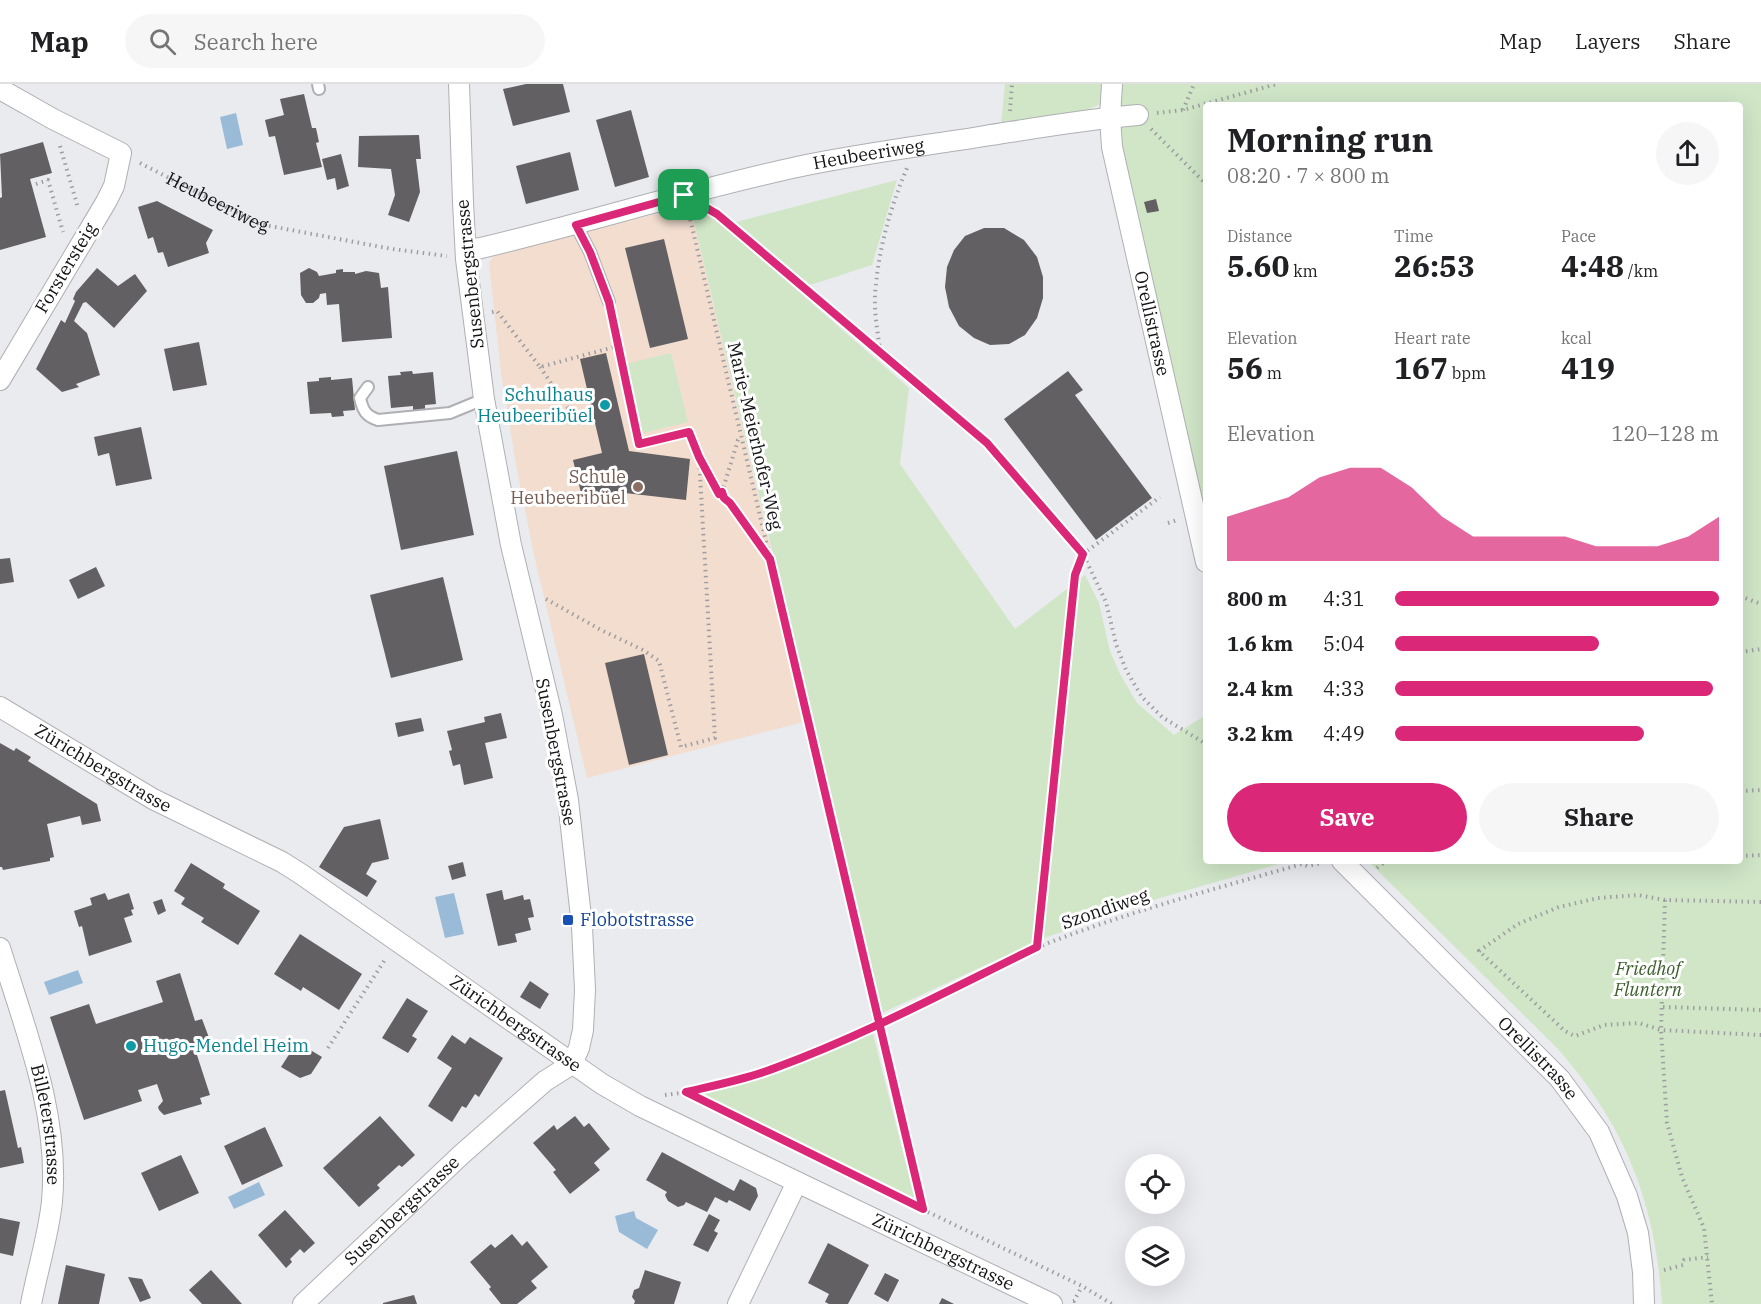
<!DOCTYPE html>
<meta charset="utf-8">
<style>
:root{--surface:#fff;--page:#f6f6f6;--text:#202124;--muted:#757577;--line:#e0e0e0;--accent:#db2777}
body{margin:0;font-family:"IBM Plex Serif",serif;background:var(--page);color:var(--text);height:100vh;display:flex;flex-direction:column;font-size:22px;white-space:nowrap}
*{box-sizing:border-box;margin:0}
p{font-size:20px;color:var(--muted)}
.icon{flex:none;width:33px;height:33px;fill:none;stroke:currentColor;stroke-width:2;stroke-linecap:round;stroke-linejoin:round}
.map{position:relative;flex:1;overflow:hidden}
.panel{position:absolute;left:1203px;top:18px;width:540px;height:762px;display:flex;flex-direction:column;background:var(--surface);border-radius:6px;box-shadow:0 6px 24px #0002}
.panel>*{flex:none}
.controls{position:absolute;left:1125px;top:1070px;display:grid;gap:12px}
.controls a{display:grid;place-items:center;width:60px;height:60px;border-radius:50%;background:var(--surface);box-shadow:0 6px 24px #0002;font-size:30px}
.pin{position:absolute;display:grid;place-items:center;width:51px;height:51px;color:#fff;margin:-26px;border-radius:12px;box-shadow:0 3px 9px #0006}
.round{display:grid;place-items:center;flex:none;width:63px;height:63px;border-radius:32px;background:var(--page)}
.head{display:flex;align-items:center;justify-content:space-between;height:102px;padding:0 24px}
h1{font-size:33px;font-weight:700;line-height:45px}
.figures{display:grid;grid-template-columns:repeat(3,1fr);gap:9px;height:102px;padding:6px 24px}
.figures div{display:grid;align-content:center}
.figures b{font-size:30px;font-weight:700}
.figures small{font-size:16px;font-weight:400}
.figures p{font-size:16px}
.chart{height:168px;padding:12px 24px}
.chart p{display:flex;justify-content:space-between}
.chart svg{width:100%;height:108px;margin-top:6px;fill:var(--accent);opacity:.7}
.action{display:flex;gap:12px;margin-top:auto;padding:12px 24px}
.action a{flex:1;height:69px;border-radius:36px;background:var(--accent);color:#fff;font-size:24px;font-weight:700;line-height:69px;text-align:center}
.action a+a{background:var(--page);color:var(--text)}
ul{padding:0 24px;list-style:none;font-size:20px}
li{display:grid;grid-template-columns:96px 72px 1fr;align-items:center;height:45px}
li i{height:15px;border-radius:8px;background:var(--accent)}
header{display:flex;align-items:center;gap:36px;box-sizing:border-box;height:84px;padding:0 30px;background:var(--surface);border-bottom:2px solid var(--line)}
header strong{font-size:28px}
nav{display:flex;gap:33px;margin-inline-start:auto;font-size:21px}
.search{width:420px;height:54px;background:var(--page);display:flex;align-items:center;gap:15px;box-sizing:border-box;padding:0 21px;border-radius:33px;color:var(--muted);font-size:22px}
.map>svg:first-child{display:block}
.education{fill:#f2ddcf}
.green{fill:#d0e6c7}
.water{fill:#99bbd8}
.building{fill:#636063}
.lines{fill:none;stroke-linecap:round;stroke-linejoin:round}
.lane-casing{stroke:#afb0b4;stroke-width:14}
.street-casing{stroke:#afb0b4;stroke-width:22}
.path{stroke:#9e9ea2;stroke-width:4;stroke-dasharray:1.5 4.5;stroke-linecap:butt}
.lane{stroke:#fff;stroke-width:10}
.street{stroke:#fff;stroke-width:20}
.route-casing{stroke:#fff;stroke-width:12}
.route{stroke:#db2777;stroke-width:8}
.culture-dot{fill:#0f9aa8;stroke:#fff;stroke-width:2}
.education-dot{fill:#8d6e63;stroke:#fff;stroke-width:2}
.transit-dot{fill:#1a4fb4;stroke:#fff;stroke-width:2}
.labels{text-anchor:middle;stroke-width:6;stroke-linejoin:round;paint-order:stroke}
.street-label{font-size:18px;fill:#131315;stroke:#fff}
.culture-label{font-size:18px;fill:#0d838f;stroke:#fff;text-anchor:end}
.education-label{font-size:18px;fill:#785e54;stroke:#fff;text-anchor:end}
.transit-label{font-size:18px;fill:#164399;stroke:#fff;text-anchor:start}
.park-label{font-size:18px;font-style:italic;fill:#3c5e2d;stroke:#fff}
</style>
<header>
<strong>Map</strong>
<div class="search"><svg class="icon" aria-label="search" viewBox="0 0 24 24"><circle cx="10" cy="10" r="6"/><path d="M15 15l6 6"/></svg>Search here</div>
<nav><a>Map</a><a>Layers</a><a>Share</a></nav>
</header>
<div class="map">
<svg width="1761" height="1220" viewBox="0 0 1761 1220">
<rect width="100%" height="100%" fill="#eaebef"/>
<polygon class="education" points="690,121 770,461 803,638 587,694 534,471 516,381 501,288 489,180 493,172"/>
<g class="green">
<path d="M1005,0H1761V1220H1662C1655,1117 1625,1041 1557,964L1368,777H1740V21H1206V438L1123,74L1119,45L1121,12L1084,27L1001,41Z"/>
<polygon points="897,96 872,181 810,201 736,138"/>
<polygon points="690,121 714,134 909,304 900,380 1015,545 1085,491 1099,519 1110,567 1120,590 1137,619 1174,651 1206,631 1206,777 1289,777 1160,814 1044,854 882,929"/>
<polygon points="671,269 688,338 643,349 626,280"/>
<polygon points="872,946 915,1116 698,1008 776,989"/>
</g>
<g class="water">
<polygon points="236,29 243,61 227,65 220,33"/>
<polygon points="454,809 464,850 445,854 435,813"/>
<polygon points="78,886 83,899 49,911 44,898"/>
<polygon points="259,1098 265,1111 234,1125 228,1113"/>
<polygon points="634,1127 636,1134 658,1146 647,1165 619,1148 615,1132"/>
</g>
<g class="building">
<polygon points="526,0 563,0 570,28 513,42 503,5"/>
<polygon points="304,10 312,44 316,44 319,58 316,59 322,83 284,91 275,52 269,53 265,36 284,31 280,15"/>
<polygon points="631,26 649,93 615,103 596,36"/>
<polygon points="419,51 421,75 416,75 420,108 409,138 388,131 395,111 391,85 358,83 359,52"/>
<polygon points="43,58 52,89 30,95 46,153 0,166 0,114 2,113 0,70"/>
<polygon points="570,68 579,106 526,120 516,82"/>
<polygon points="341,70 349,102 337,106 335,94 327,96 322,75"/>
<polygon points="1156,115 1159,127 1147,129 1144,118"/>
<polygon points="157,117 213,146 206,159 209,169 168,183 163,168 158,169 153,153 148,155 138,123"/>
<polygon points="984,144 1004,144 1024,156 1037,173 1043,193 1043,214 1037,234 1025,251 1009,260 990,261 974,254 959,242 949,223 945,203 947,183 954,166 965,152"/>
<polygon points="664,155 688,255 650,264 625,164"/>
<polygon points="97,184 118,202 135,190 147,207 114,244 86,218 83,219 74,237 87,249 100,291 76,300 79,303 62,308 36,285 61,236 65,239 75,217 73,215 76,208"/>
<polygon points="309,184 317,188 319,192 336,189 336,186 343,185 343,188 355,188 355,190 366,187 379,189 381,204 388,203 392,254 342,258 339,220 327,221 326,209 320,210 319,214 313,219 306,219 301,211 300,189"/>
<polygon points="199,258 207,301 173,307 164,265"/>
<polygon points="606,269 629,367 690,375 686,416 625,409 613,409 583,417 573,376 602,369 580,275"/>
<polygon points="412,287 413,290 433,288 436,320 425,321 425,326 413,327 413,322 391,324 388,292 401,291 400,288"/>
<polygon points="1068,287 1083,306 1075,311 1152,414 1096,456 1004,335"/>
<polygon points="331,293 331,296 352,294 355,326 343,327 344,332 332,333 331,329 310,330 307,298 319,297 319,294"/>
<polygon points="141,343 152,395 116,402 109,369 98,372 94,353"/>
<polygon points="457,367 474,451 401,466 384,382"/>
<polygon points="10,474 14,498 0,500 0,475"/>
<polygon points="96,483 105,502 78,515 69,496"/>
<polygon points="443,493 463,576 391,594 370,511"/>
<polygon points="644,570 668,671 629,681 605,579"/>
<polygon points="501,629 507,654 485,659 493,694 464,701 460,680 453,682 449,667 452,666 447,647 485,638 484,633"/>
<polygon points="421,634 424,647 398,653 395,639"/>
<polygon points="0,659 14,667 16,664 31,673 28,677 97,720 101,737 82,741 80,732 47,740 54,773 50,774 50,777 3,786 2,783 0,783"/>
<polygon points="380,735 389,775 372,779 366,790 377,797 367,813 319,783 344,743"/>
<polygon points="463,778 466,792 452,796 448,782"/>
<polygon points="191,779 225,800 223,804 260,827 238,861 201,838 204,834 181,820 185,814 174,807"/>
<polygon points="502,806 504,816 523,811 524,816 530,815 534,833 528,834 531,846 515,850 517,858 498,862 486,810"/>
<polygon points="105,809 108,816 129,809 134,825 131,826 133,831 124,834 132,858 89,872 82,842 79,843 74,827 92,821 90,814"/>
<polygon points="162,815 166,827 158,831 153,818"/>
<polygon points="300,850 362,890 339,926 303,903 301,907 274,890"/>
<polygon points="180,889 195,937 202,935 211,959 195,965 210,1011 200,1014 202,1020 164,1031 159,1026 158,1023 163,1017 157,1000 138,1006 142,1017 84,1036 50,933 89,920 96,940 163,918 156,897"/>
<polygon points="530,897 549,910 540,925 520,913"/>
<polygon points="407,914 428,927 412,952 417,955 408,969 382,954"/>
<polygon points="452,951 465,960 470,953 503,974 479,1013 475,1010 466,1024 462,1022 452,1038 428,1022 452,984 437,974"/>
<polygon points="297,958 322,973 311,990 300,994 281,983"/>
<polygon points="5,1006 18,1064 21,1063 24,1079 0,1084 0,1007"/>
<polygon points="380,1032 415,1071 402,1083 399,1081 377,1101 380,1104 359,1123 323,1084"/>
<polygon points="575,1032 584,1043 589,1039 610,1065 594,1079 600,1086 570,1110 553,1088 556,1086 533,1059 554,1041 557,1046"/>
<polygon points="265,1043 283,1082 242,1101 224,1062"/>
<polygon points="662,1068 734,1107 740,1095 756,1104 758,1112 750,1127 729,1116 727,1119 715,1113 707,1128 686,1118 684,1121 678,1123 668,1117 665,1111 667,1108 646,1096"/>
<polygon points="181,1071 199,1109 159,1127 141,1089"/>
<polygon points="285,1126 315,1159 304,1169 300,1165 290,1175 292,1178 286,1184 258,1151"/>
<polygon points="709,1130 720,1136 714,1147 718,1149 708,1168 693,1161"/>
<polygon points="0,1134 20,1138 13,1172 0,1169"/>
<polygon points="512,1150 522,1162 527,1157 548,1183 531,1197 537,1204 517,1220 501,1220 489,1205 491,1203 470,1178 491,1160 495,1164"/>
<polygon points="828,1159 869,1181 848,1220 829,1220 825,1218 829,1210 808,1199"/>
<polygon points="66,1181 105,1190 99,1220 58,1220"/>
<polygon points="211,1186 242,1220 202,1220 189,1206"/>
<polygon points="645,1186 681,1198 674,1220 634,1220 635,1217 632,1213 634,1206 639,1204"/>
<polygon points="885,1189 899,1196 888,1218 874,1210"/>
<polygon points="128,1193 142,1195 151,1214 140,1218"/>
<polygon points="414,1211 417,1220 383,1220 383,1219"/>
<polygon points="942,1214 954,1220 939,1220"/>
</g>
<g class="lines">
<defs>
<g id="lane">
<polyline points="318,0 319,5"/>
<polyline points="576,141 590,168 609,218"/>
<path d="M368,303L360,314C363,327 366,332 378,336L450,329L484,315"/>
</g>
<g id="street">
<path id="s2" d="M1112,0L1110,33L1112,63L1206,478"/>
<polyline points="0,5 53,35 121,69 114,102 106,118 0,296"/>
<path id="s3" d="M466,166L481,164C586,139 691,106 797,83C859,70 923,62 985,52C1036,44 1087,35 1138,31"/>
<path id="s4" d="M0,623L153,715L282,778L301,790L602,1000L640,1022L797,1098L1052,1220"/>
<path id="s5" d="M1342,777L1560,995L1599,1048L1627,1112L1638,1149L1643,1188L1644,1220"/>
<path id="s6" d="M0,864C25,945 60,1031 52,1117C49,1149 37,1188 31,1220"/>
<path id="s7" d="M303,1220L462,1070L545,997L572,980L579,964L583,946L585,906L582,842L568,716L552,631L511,461L484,315L466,175L463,118L459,0"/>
<polyline points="738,1220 797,1098"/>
</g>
</defs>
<use href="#lane" class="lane-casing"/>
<use href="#street" class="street-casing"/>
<g class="path">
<polyline points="1183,26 1194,0"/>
<polyline points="1010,27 1012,0"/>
<polyline points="1157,29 1183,26 1277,0"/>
<polyline points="1151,45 1206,100"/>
<polyline points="60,62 78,124"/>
<path id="s1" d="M140,79L259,140L392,165L447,172"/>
<polyline points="36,100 48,96 63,148"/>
<polyline points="711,126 987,359 1083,470 1106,518 1116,560 1126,586 1142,613 1162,633 1206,660"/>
<polyline points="689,130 923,1125"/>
<polyline points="492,228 497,227 540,283 618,262"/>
<polyline points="612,234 639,360 689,348 699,373 719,410 722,408 738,356 741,353"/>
<path d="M880,267C878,249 874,229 875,211C878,167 890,124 907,84"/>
<polyline points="540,283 577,337 590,337"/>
<polyline points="722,408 724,414 731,419 767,472"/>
<polyline points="1168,439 1177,436"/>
<polyline points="1740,512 1761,520"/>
<polyline points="546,515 601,546 643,566 659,577 681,663 715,654 699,373"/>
<polyline points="1740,568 1761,565"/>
<polyline points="1740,707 1761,706"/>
<polyline points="1740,772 1761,771"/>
<polyline points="1377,784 1386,777"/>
<polyline points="1665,816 1661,946 1667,1039 1682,1093 1704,1144 1712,1220"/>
<polyline points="1761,818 1665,816 1638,811 1598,814 1559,823 1518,840 1479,867 1565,947 1575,952 1604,941 1639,939 1661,946 1761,951"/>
<polyline points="1037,863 1075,491 1083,470 1160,413"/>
<polyline points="1663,923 1761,926"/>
<polyline points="328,964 386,874"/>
<polyline points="686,1008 801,1067 1082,1202 1112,1220"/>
<path d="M665,1011C771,999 870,945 965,898C989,887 1013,873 1038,863C1124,829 1214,805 1302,780L1307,782L1322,779"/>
<polyline points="1664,1186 1683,1181 1684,1176 1708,1173"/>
<polyline points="1073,1217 1074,1217 1082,1202"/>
</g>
<use href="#lane" class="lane"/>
<use href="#street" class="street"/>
</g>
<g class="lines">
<defs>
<path id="route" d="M684,111L576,141L590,168L609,218L639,360L689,348L699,373L719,410L722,408L724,414L730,419L770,475L923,1125L686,1008C716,1001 747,995 775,984C865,951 951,905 1037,863L1075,491L1083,470L987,359L717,130L684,111"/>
</defs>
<use href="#route" class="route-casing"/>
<use href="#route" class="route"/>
</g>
<g class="culture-dot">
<circle cx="605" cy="321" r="6"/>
<circle cx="131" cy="962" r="6"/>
</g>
<circle class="education-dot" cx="638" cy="403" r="6"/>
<rect class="transit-dot" x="562" y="830" width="12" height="12" rx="3"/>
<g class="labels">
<g class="street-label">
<text dy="6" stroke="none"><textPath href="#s3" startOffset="414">Heubeeriweg</textPath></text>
<text dy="6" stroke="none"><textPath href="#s1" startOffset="87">Heubeeriweg</textPath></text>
<text transform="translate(66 184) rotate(-59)" y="6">Forstersteig</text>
<text transform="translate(470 190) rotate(-96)" y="6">Susenbergstrasse</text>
<text dy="6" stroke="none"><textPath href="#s2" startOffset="244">Orellistrasse</textPath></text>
<text transform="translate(755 352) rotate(77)" y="6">Marie-Meierhofer-Weg</text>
<text transform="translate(556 668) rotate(79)" y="6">Susenbergstrasse</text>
<text dy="6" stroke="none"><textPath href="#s4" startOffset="120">Zürichbergstrasse</textPath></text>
<text transform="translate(1105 825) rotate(-19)" y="6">Szondiweg</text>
<text dy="6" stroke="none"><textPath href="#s4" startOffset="606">Zürichbergstrasse</textPath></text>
<text dy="6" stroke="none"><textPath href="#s5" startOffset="278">Orellistrasse</textPath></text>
<text dy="6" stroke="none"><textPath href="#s6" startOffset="183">Billeterstrasse</textPath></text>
<text dy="6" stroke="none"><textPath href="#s7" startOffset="136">Susenbergstrasse</textPath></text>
<text dy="6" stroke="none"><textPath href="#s4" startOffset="1092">Zürichbergstrasse</textPath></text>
</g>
<g class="culture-label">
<text x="593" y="317">Schulhaus<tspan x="593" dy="21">Heubeeribüel</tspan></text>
<text x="143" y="968" text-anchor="start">Hugo-Mendel Heim</text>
</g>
<g class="education-label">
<text x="626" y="399">Schule<tspan x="626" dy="21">Heubeeribüel</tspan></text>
</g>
<g class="transit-label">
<text x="580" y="842">Flobotstrasse</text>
</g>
<g class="park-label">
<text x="1648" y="891">Friedhof<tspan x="1648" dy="21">Fluntern</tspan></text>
</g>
</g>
</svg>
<div class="controls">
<a><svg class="icon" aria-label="locate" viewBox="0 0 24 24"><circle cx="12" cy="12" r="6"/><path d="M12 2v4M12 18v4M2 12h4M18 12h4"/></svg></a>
<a><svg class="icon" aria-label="layers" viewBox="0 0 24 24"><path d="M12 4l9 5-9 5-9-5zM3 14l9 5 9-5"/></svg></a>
</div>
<div class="pin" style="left:684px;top:111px;background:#1e9e55"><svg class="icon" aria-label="arrive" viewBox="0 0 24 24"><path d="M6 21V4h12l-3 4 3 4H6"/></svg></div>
<section class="panel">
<div class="head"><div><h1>Morning run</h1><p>08:20 · 7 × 800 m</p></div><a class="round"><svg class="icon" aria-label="share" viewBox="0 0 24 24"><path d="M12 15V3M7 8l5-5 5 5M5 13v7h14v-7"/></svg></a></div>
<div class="figures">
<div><p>Distance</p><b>5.60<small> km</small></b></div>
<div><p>Time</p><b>26:53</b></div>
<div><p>Pace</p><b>4:48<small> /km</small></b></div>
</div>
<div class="figures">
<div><p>Elevation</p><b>56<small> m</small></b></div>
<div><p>Heart rate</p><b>167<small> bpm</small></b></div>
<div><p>kcal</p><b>419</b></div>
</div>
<div class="chart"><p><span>Elevation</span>120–128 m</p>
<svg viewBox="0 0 160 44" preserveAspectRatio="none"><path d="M0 44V26L10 22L20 18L30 10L40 6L50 6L60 14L70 26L80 34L90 34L100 34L110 34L120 38L130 38L140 38L150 34L160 26V44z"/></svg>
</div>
<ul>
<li><b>800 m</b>4:31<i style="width:100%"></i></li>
<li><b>1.6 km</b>5:04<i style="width:63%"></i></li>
<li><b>2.4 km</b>4:33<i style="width:98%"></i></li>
<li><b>3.2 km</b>4:49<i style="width:77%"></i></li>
</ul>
<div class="action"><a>Save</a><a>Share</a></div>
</section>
</div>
